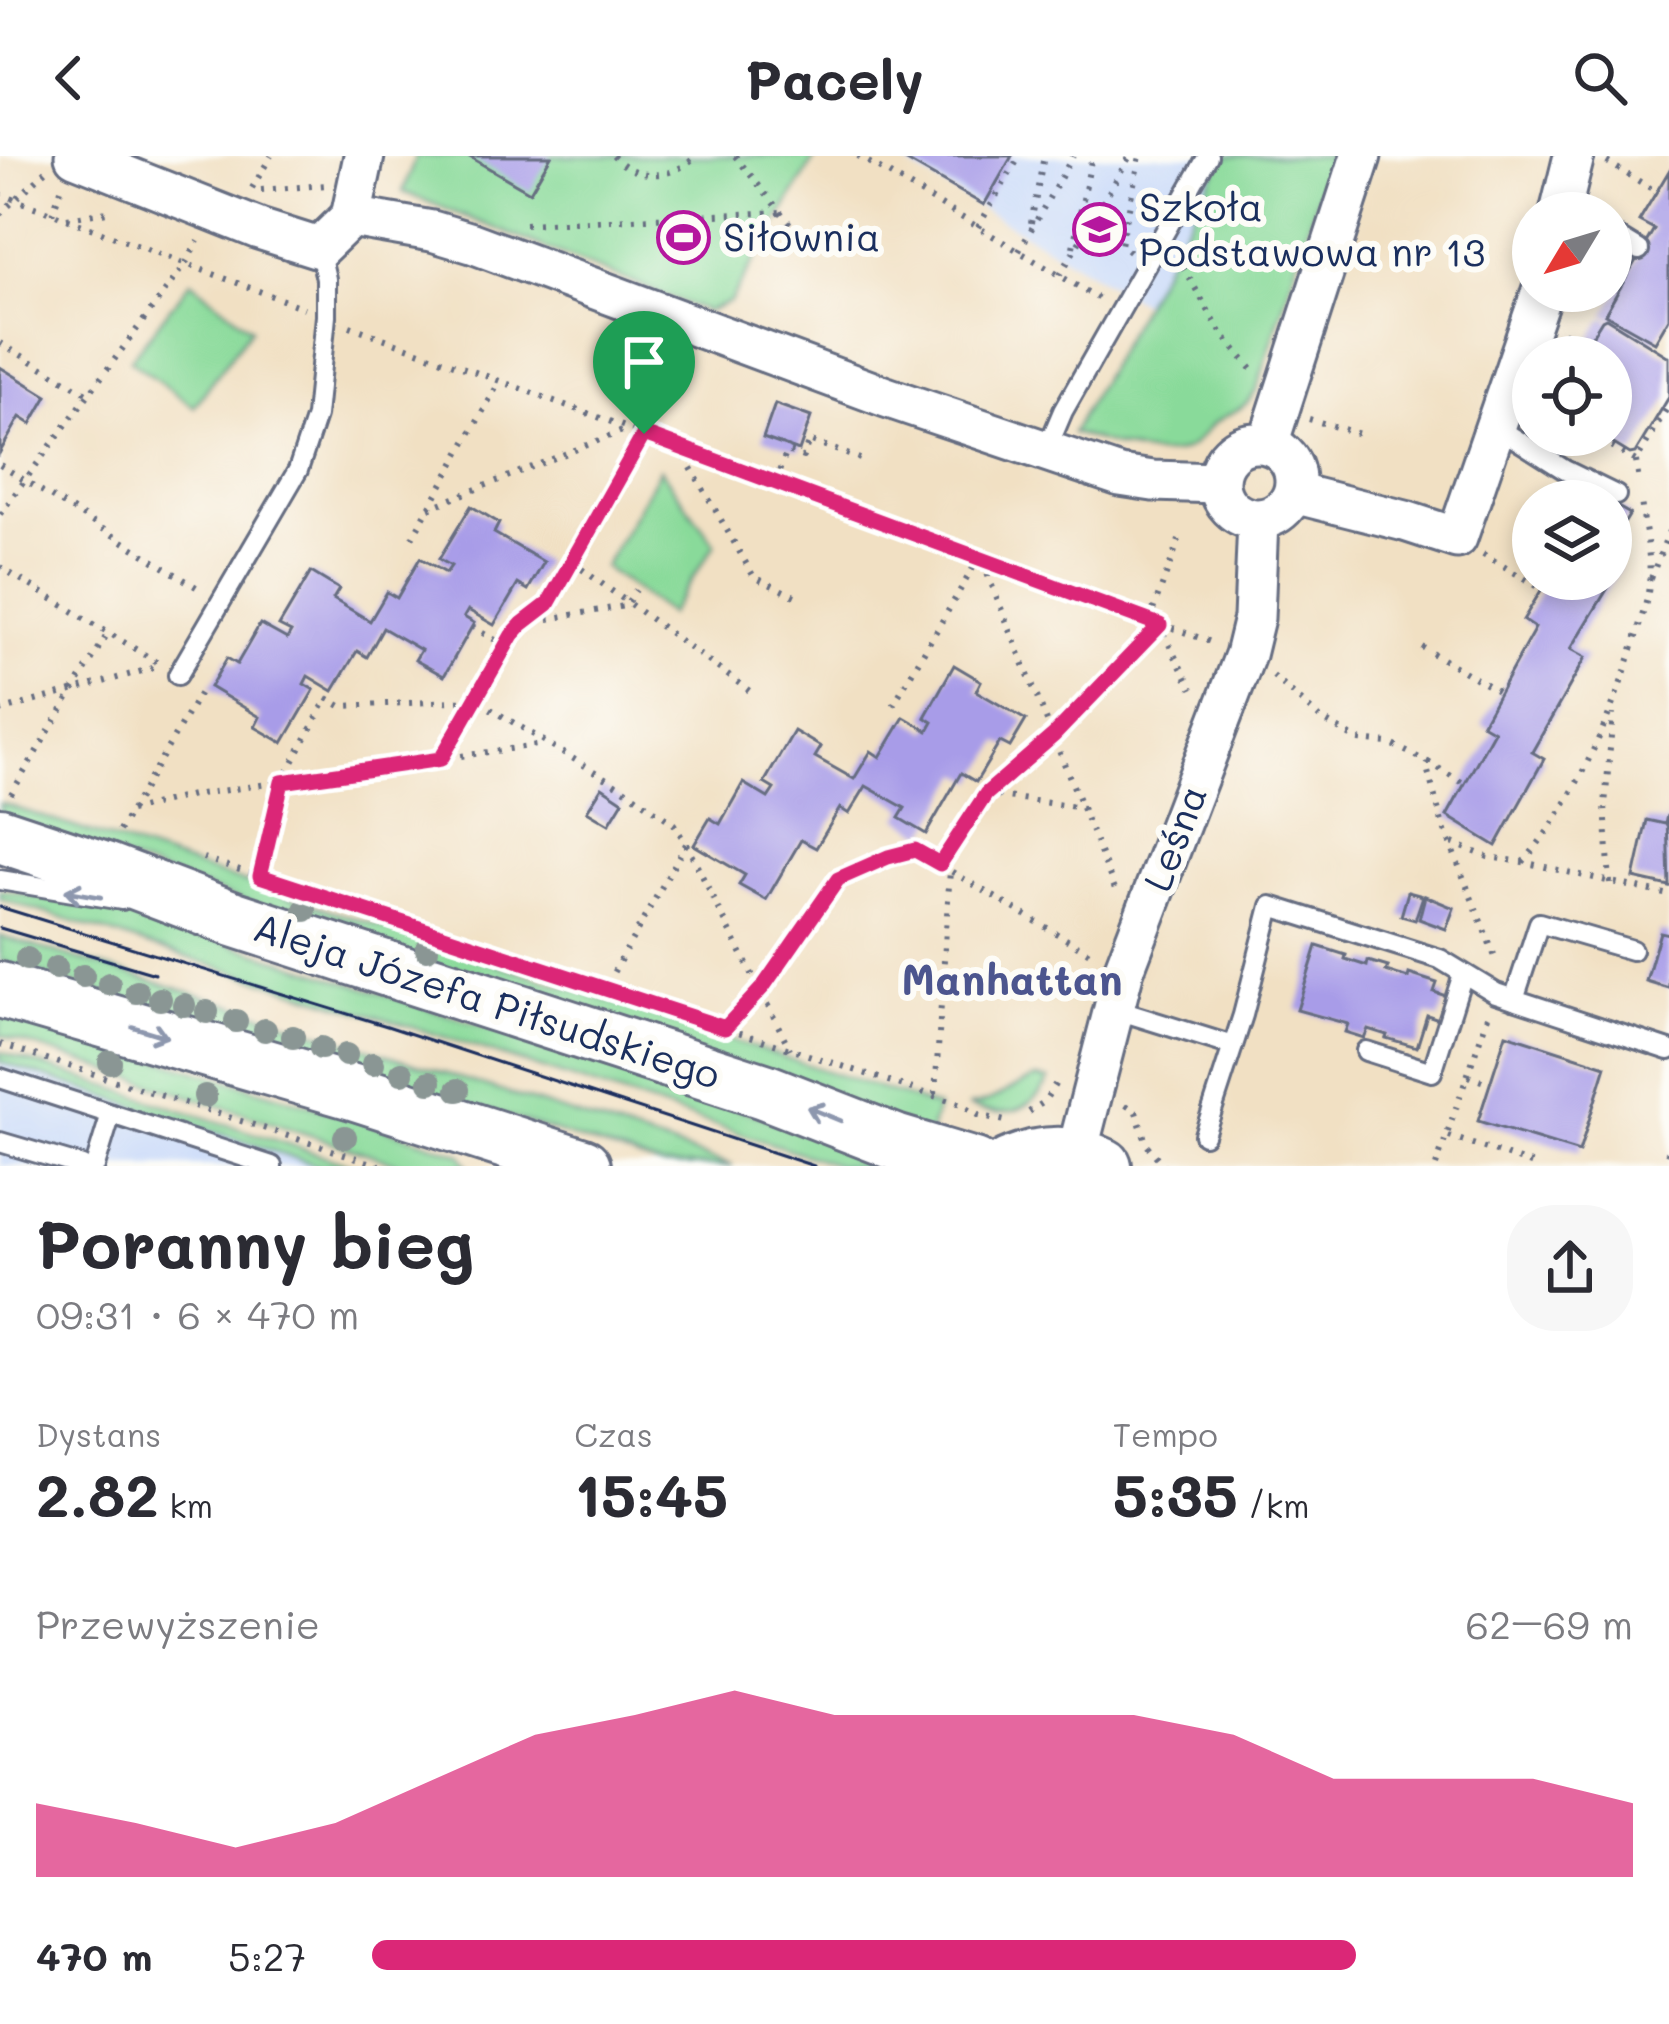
<!DOCTYPE html>
<html lang="pl">
<meta charset="utf-8">
<style>
:root{--surface:#fff;--page:#f7f7f7;--text:#2b2b33;--muted:#7c7c81;--accent:#db2777}
body{margin:0;font-family:Mali,sans-serif;background:var(--page);color:var(--text);height:100vh;display:flex;flex-direction:column;font-size:45px;white-space:nowrap}
*{box-sizing:border-box;margin:0}
p{font-size:39px;color:var(--muted)}
.icon{flex:none;width:66px;height:66px;fill:none;stroke:currentColor;stroke-width:2;stroke-linecap:round;stroke-linejoin:round}
.map{position:relative;height:1010px;overflow:hidden}
.drawer{display:flex;flex-direction:column;background:var(--surface);flex:1}
.drawer>*{flex:none}
.needle{width:78px;rotate:232deg}
.tools{position:absolute;left:1512px;top:36px;display:grid;gap:24px}
.tools a{display:grid;place-items:center;width:120px;height:120px;border-radius:50%;background:var(--surface);box-shadow:0 6px 18px #0003;font-size:60px}
.pin{position:absolute;display:grid;place-items:center;width:102px;height:102px;color:#fff;margin:-123px -51px;border-radius:50% 50% 50% 0;rotate:-45deg;box-shadow:0 0 12px #0007}
.pin .icon{rotate:45deg}
.round{display:grid;place-items:center;flex:none;width:126px;height:126px;border-radius:48px;background:var(--page)}
.overview{display:flex;align-items:center;justify-content:space-between;height:204px;padding:0 36px}
h1{font-size:66px;font-weight:800;line-height:90px}
.stats{display:grid;grid-template-columns:repeat(3,1fr);gap:18px;height:204px;padding:12px 36px}
.stats div{display:grid;align-content:center}
.stats b{font-size:60px;font-weight:800}
.stats small{font-size:33px;font-weight:400}
.stats p{font-size:33px}
.chart{height:336px;padding:24px 36px}
.chart p{display:flex;justify-content:space-between}
.chart svg{width:100%;height:216px;margin-top:12px;fill:var(--accent);opacity:.7}
ul{padding:0 36px;list-style:none;font-size:39px}
li{display:grid;grid-template-columns:192px 144px 1fr;align-items:center;height:90px}
li i{height:30px;border-radius:15px;background:var(--accent)}
header{display:flex;justify-content:space-between;align-items:center;height:156px;padding:0 36px;background:var(--surface);font-size:54px;font-weight:800}
.map>svg:first-child{display:block}
.built{fill:#cbdbf9}
.green{fill:#89da9a;stroke:#52847c;stroke-width:3}
.building{fill:#a89ce8}
.lines{fill:none;stroke-linecap:round;stroke-linejoin:round}
.lane-casing{stroke:#666d81;stroke-width:24}
.street-casing{stroke:#666d81;stroke-width:45}
.secondary-casing{stroke:#666d81;stroke-width:60}
.path{stroke:#666d81;stroke-width:6;stroke-dasharray:3 9;stroke-linecap:butt}
.lane{stroke:#fff;stroke-width:18}
.street{stroke:#fff;stroke-width:39}
.secondary{stroke:#fff;stroke-width:54}
.tram{stroke:#1b2f5e;stroke-width:3}
.tree{fill:#8a9694}
.oneway{stroke:#8d97ae}
.route-casing{stroke:#fff;stroke-width:24}
.route{stroke:#db2777;stroke-width:15}
.labels{text-anchor:middle;stroke-width:12;stroke-linejoin:round;paint-order:stroke}
.poi-label{font-size:39px;fill:#1b2f5e;stroke:#fdfcf7;text-anchor:start}
.street-label{font-size:39px;fill:#1b2f5e;stroke:#fdfcf7}
.neighbourhood-label{font-size:42px;font-weight:bold;fill:#4c558e;stroke:#fdfcf7}
</style>
<header><svg class="icon" aria-label="back" viewBox="0 0 24 24"><path d="M15 5l-7 7 7 7"/></svg>Pacely<svg class="icon" aria-label="search" viewBox="0 0 24 24"><circle cx="10" cy="10" r="6"/><path d="M15 15l6 6"/></svg></header>
<div class="map">
<svg width="1669" height="1010" viewBox="0 0 1669 1010">
<rect width="100%" height="100%" fill="#fdfcf7"/>
<filter id="ink" filterUnits="userSpaceOnUse"><feTurbulence type="fractalNoise" baseFrequency=".00833" numOctaves="2"/><feDisplacementMap in="SourceGraphic" scale="24" xChannelSelector="R" yChannelSelector="G"/><feConvolveMatrix kernelMatrix="1 2 1 2 8 2 1 2 1" color-interpolation-filters="sRGB"/></filter>
<filter id="wash" filterUnits="userSpaceOnUse"><feTurbulence type="fractalNoise" baseFrequency=".004" numOctaves="4" result="noise"/><feDisplacementMap in="SourceGraphic" scale="48" xChannelSelector="R" yChannelSelector="G"/><feGaussianBlur stdDeviation="2.7" result="paint"/><feColorMatrix in="noise" values="0 0 0 0 0 0 0 0 0 0 0 0 0 0 0 0 0 1.4 0 .05"/><feComposite in="paint" operator="in"/></filter>
<g filter="url(#wash)">
<rect width="100%" height="100%" fill="#f1e0c3"/>
<g class="built">
<polygon points="892,0 1224,0 1142,147"/>
<polygon points="0,906 36,917 319,1010 0,1010"/>
</g>
<g class="green">
<polygon points="416,0 816,0 730,146 707,156 403,36"/>
<path d="M1224,0H1330L1257,233C1244,256 1232,254 1213,268C1203,276 1197,288 1185,294C1156,308 1102,285 1072,277Z"/>
<polygon points="191,125 251,172 194,251 130,204"/>
<polygon points="660,313 715,388 669,458 604,411"/>
<polygon points="0,647 937,951 929,980 0,661"/>
<polygon points="0,734 123,757 175,770 914,1010 840,1010 444,881 0,743"/>
<polygon points="0,780 243,852 733,1010 662,1010 365,915 28,814 0,805"/>
<polygon points="0,856 360,964 461,998 468,1010 406,1010 0,879"/>
<polygon points="0,896 356,1010 319,1010 0,906"/>
<path d="M1037,922L1049,924C1029,959 1003,962 968,950C994,948 1012,929 1037,922Z"/>
</g>
<g id="blocks">
<g class="building">
<polygon points="468,0 551,0 530,36"/>
<polygon points="898,0 1012,0 984,49"/>
<polygon points="1669,15 1669,162 1655,186 1605,158 1654,73 1639,65"/>
<polygon points="1606,162 1669,201 1669,241 1635,297 1630,298 1599,279 1611,279 1611,201 1579,201 1602,164"/>
<polygon points="0,211 47,240 31,268 20,261 0,296"/>
<polygon points="775,248 811,261 799,295 763,282"/>
<polygon points="1611,347 1630,358 1617,379 1611,375"/>
<polygon points="471,350 499,367 494,377 544,406 528,434 518,428 494,469 468,454 464,461 474,467 444,520 415,504 421,494 383,472 367,501 357,495 333,535 308,520 304,528 314,534 283,587 255,571 260,561 210,531 227,502 237,508 260,468 287,483 291,476 279,470 311,416 339,433 333,443 370,465 387,436 397,442 420,402 446,417 451,410 439,403"/>
<polygon points="1611,406 1620,412 1571,493 1586,501 1532,596 1544,603 1496,690 1447,660 1494,575 1482,568 1535,472 1523,464 1548,423 1611,423"/>
<polygon points="954,509 981,525 976,535 1026,564 1010,591 1000,586 976,626 961,617 926,678 899,662 905,652 866,630 849,658 840,652 816,692 801,684 766,744 739,729 745,719 694,689 710,662 720,668 743,627 768,642 774,633 764,627 794,575 821,591 815,601 854,623 871,595 880,601 904,561 928,575 933,566 925,561"/>
<polygon points="602,631 623,645 609,668 587,655"/>
<polygon points="1667,659 1669,730 1634,722 1647,664 1665,668"/>
<polygon points="1408,736 1423,740 1415,764 1401,760"/>
<polygon points="1425,740 1454,752 1446,773 1419,763"/>
<polygon points="1660,776 1669,778 1669,832 1646,825"/>
<polygon points="1317,790 1346,799 1345,803 1367,810 1368,805 1388,811 1386,815 1408,822 1409,818 1437,827 1434,836 1446,840 1439,863 1427,859 1417,891 1386,882 1387,879 1368,873 1364,882 1345,876 1348,868 1297,854"/>
<polygon points="1506,878 1606,910 1579,996 1478,965"/>
</g>
</g>
</g>
<g filter="url(#ink)">
<use href="#blocks" fill-opacity="0" stroke="#666d81" stroke-width="3"/>
<g class="lines">
<defs>
<g id="lane">
<polyline points="1611,77 1639,94"/>
<polyline points="1494,273 1511,280 1565,314 1616,339"/>
<polyline points="1046,295 1063,255 1208,0"/>
<polyline points="178,519 298,314 316,260 326,160 326,123 319,92"/>
<polyline points="0,724 122,744"/>
<polyline points="1514,843 1539,767 1632,794"/>
<polyline points="1114,853 1233,890"/>
<polyline points="1366,895 1432,916 1463,818"/>
<polyline points="0,922 272,1010"/>
<polyline points="1204,979 1243,859 1271,750 1440,803 1496,837 1669,894"/>
<polyline points="0,986 82,1010"/>
<polyline points="95,1010 111,958"/>
</g>
<g id="street">
<polyline points="75,0 259,73 319,92 351,61"/>
<polyline points="364,0 351,61 432,75 472,87 886,241 1120,320 1153,325 1218,327"/>
<polyline points="1560,57 1574,0"/>
<circle cx="1257" cy="325" r="38"/>
<polyline points="1268,288 1361,0"/>
<polyline points="1294,337 1405,365 1457,382 1542,135"/>
<polyline points="1076,1000 1124,814 1245,499 1254,462 1258,364"/>
</g>
<g id="secondary">
<polyline points="0,679 105,714 234,763 764,935 895,986 975,1010"/>
<polyline points="0,834 353,936 583,1010"/>
<path d="M1009,1010C1041,996 1072,994 1104,1010"/>
</g>
</defs>
<use href="#lane" class="lane-casing"/>
<use href="#street" class="street-casing"/>
<use href="#secondary" class="secondary-casing"/>
<g class="path">
<path d="M613,0C638,25 671,24 696,0"/>
<polyline points="735,0 791,69"/>
<polyline points="858,0 1101,144"/>
<polyline points="1607,6 1657,36"/>
<polyline points="252,32 271,0"/>
<polyline points="261,34 326,29"/>
<polyline points="0,38 304,152"/>
<polyline points="0,58 47,14"/>
<polyline points="52,58 61,33"/>
<polyline points="67,62 114,55"/>
<polyline points="1031,67 1044,0"/>
<polyline points="525,68 781,56"/>
<polyline points="978,71 1020,0"/>
<polyline points="1073,91 1092,0"/>
<polyline points="1019,95 1073,0"/>
<polyline points="1129,96 1121,89 1140,0"/>
<polyline points="1177,101 1222,178 1257,219"/>
<polyline points="1060,119 1130,0"/>
<polyline points="1611,122 1622,129"/>
<polyline points="350,170 1211,486"/>
<polyline points="1563,176 1584,191 1578,201"/>
<polyline points="0,187 90,239"/>
<polyline points="1309,263 1360,278"/>
<polyline points="1591,279 1636,305 1669,249"/>
<polyline points="679,291 754,421 799,442"/>
<polyline points="1636,305 1639,326"/>
<polyline points="0,309 201,434"/>
<polyline points="775,326 787,295 803,301 809,284 860,303"/>
<polyline points="429,352 625,274"/>
<polyline points="0,358 186,107 198,85"/>
<polyline points="412,382 500,225"/>
<polyline points="1483,398 1542,433"/>
<polyline points="572,406 751,536"/>
<polyline points="0,411 160,508"/>
<polyline points="1651,422 1669,375"/>
<polyline points="1149,465 1179,384"/>
<polyline points="524,467 625,450 636,434"/>
<polyline points="472,471 506,490"/>
<polyline points="1422,491 1499,536"/>
<polyline points="1273,520 1321,563 1358,584 1389,587 1428,606 1427,612 1443,670 1497,806"/>
<polyline points="893,549 980,400 1117,738"/>
<polyline points="0,555 153,512"/>
<polyline points="441,603 512,479 522,468 548,448 644,278"/>
<polyline points="1428,606 1465,628"/>
<polyline points="11,638 108,477"/>
<polyline points="986,638 1083,652"/>
<polyline points="130,655 192,639 544,588"/>
<polyline points="119,675 202,533"/>
<polyline points="1452,687 1488,701 1523,706 1669,739"/>
<polyline points="686,688 790,893"/>
<polyline points="203,702 959,948 978,959 1005,965"/>
<path d="M1523,706C1576,647 1616,550 1638,474C1642,459 1648,444 1649,428C1652,402 1644,371 1641,345"/>
<polyline points="940,708 986,638 1054,579 1159,469 1192,533"/>
<polyline points="260,720 282,627 327,542 341,550 476,544 635,640 674,668 686,688 604,833"/>
<polyline points="1610,727 1605,649 1613,558"/>
<polyline points="725,871 763,831 838,723 888,701 915,694 1093,799"/>
<polyline points="0,888 382,1010"/>
<polyline points="1468,920 1490,928"/>
<polyline points="935,938 950,714"/>
<polyline points="1126,949 1136,956 1147,989 1164,1010"/>
<polyline points="1029,956 1044,946 1056,927"/>
<polyline points="1449,980 1537,1010"/>
<polyline points="1436,1010 1488,860"/>
<polyline points="1664,1010 1669,993"/>
</g>
<use href="#lane" class="lane"/>
<use href="#street" class="street"/>
<use href="#secondary" class="secondary"/>
<g class="tram">
<polyline points="0,751 387,870 814,1010"/>
<polyline points="0,772 155,818"/>
</g>
</g>
<g class="tree">
<circle cx="305" cy="754" r="12"/>
<circle cx="427" cy="793" r="12"/>
<circle cx="27" cy="803" r="12"/>
<circle cx="56" cy="812" r="12"/>
<circle cx="83" cy="820" r="12"/>
<circle cx="109" cy="828" r="12"/>
<circle cx="137" cy="836" r="12"/>
<circle cx="160" cy="843" r="12"/>
<circle cx="184" cy="849" r="12"/>
<circle cx="207" cy="856" r="12"/>
<circle cx="236" cy="865" r="12"/>
<circle cx="265" cy="874" r="12"/>
<circle cx="293" cy="881" r="12"/>
<circle cx="321" cy="892" r="12"/>
<circle cx="346" cy="899" r="12"/>
<circle cx="110" cy="906" r="12"/>
<circle cx="373" cy="908" r="12"/>
<circle cx="402" cy="917" r="12"/>
<circle cx="430" cy="926" r="12"/>
<circle cx="458" cy="934" r="12"/>
<circle cx="205" cy="940" r="12"/>
<circle cx="345" cy="981" r="12"/>
</g>
<defs><path id="oneway-shaft" d="M-6 0H5M1.5-3L5.5 0L1.5 3" fill="none" stroke-width="1.6" stroke-linecap="round" stroke-linejoin="round" transform="scale(3)"/></defs>
<g class="oneway">
<use href="#oneway-shaft" transform="translate(83 738) rotate(-170)"/>
<use href="#oneway-shaft" transform="translate(150 876) rotate(17)"/>
<use href="#oneway-shaft" transform="translate(824 958) rotate(-158)"/>
</g>
</g>
<g class="lines" filter="url(#ink)">
<defs>
<polygon id="route" points="644,278 1160,469 1054,579 986,638 940,708 915,694 888,701 838,723 763,831 725,872 260,720 282,626 441,603 512,479 522,468 548,448"/>
</defs>
<use href="#route" class="route-casing"/>
<use href="#route" class="route"/>
</g>
<defs>
<symbol id="school-ring" viewBox="-11 -11 22 22"><circle r="9.5" fill="#fdfcf7" stroke="#b5179e" stroke-width="1.5"/><path d="M0-5L7-2L0 1L-7-2ZM-4 1L0 2.5L4 1V4Q0 6-4 4Z" fill="#b5179e"/></symbol>
<symbol id="stadium-ring" viewBox="-11 -11 22 22"><circle r="9.5" fill="#fdfcf7" stroke="#b5179e" stroke-width="1.5"/><path d="M0-5a6.5 5 0 1 0 0 10a6.5 5 0 1 0 0-10ZM-3.5-1.8h7v3.6h-7Z" fill="#b5179e"/></symbol>
</defs>
<g fill-rule="evenodd">
<use href="#school-ring" x="1070" y="44" width="59" height="59"/>
<use href="#stadium-ring" x="654" y="52" width="59" height="59"/>
</g>
<g class="labels">
<g class="poi-label">
<text x="1139" y="65">Szkoła<tspan x="1139" dy="45">Podstawowa nr 13</tspan></text>
<text x="723" y="95">Siłownia</text>
</g>
<g class="street-label">
<text transform="translate(1175 682) rotate(-69)" y="14">Leśna</text>
<text transform="translate(487 845) rotate(18)" y="14">Aleja Józefa Piłsudskiego</text>
</g>
<g class="neighbourhood-label">
<text x="1012" y="839">Manhattan</text>
</g>
</g>
</svg>
<div class="tools">
<a><svg class="needle" viewBox="-14 -14 28 28"><path d="M0-13l5 13h-10z" fill="#e53935"/><path d="M0 13l5-13h-10z" fill="#7c7c81"/></svg></a>
<a><svg class="icon" aria-label="locate" viewBox="0 0 24 24"><circle cx="12" cy="12" r="6"/><path d="M12 2v4M12 18v4M2 12h4M18 12h4"/></svg></a>
<a><svg class="icon" aria-label="layers" viewBox="0 0 24 24"><path d="M12 4l9 5-9 5-9-5zM3 14l9 5 9-5"/></svg></a>
</div>
<div class="pin" style="left:644px;top:278px;background:#1e9e55"><svg class="icon" aria-label="arrive" viewBox="0 0 24 24"><path d="M6 21V4h12l-3 4 3 4H6"/></svg></div>
</div>
<section class="drawer">
<div class="overview"><div><h1>Poranny bieg</h1><p>09:31 · 6 × 470 m</p></div><a class="round"><svg class="icon" aria-label="share" viewBox="0 0 24 24"><path d="M12 15V3M7 8l5-5 5 5M5 13v7h14v-7"/></svg></a></div>
<div class="stats">
<div><p>Dystans</p><b>2.82<small> km</small></b></div>
<div><p>Czas</p><b>15:45</b></div>
<div><p>Tempo</p><b>5:35<small> /km</small></b></div>
</div>
<div class="chart"><p><span>Przewyższenie</span>62–69 m</p>
<svg viewBox="0 0 160 44" preserveAspectRatio="none"><path d="M0 44V29L10 33L20 38L30 33L40 24L50 15L60 11L70 6L80 11L90 11L100 11L110 11L120 15L130 24L140 24L150 24L160 29V44z"/></svg>
</div>
<ul>
<li><b>470 m</b>5:27<i style="width:78%"></i></li>
</ul>
</section>
